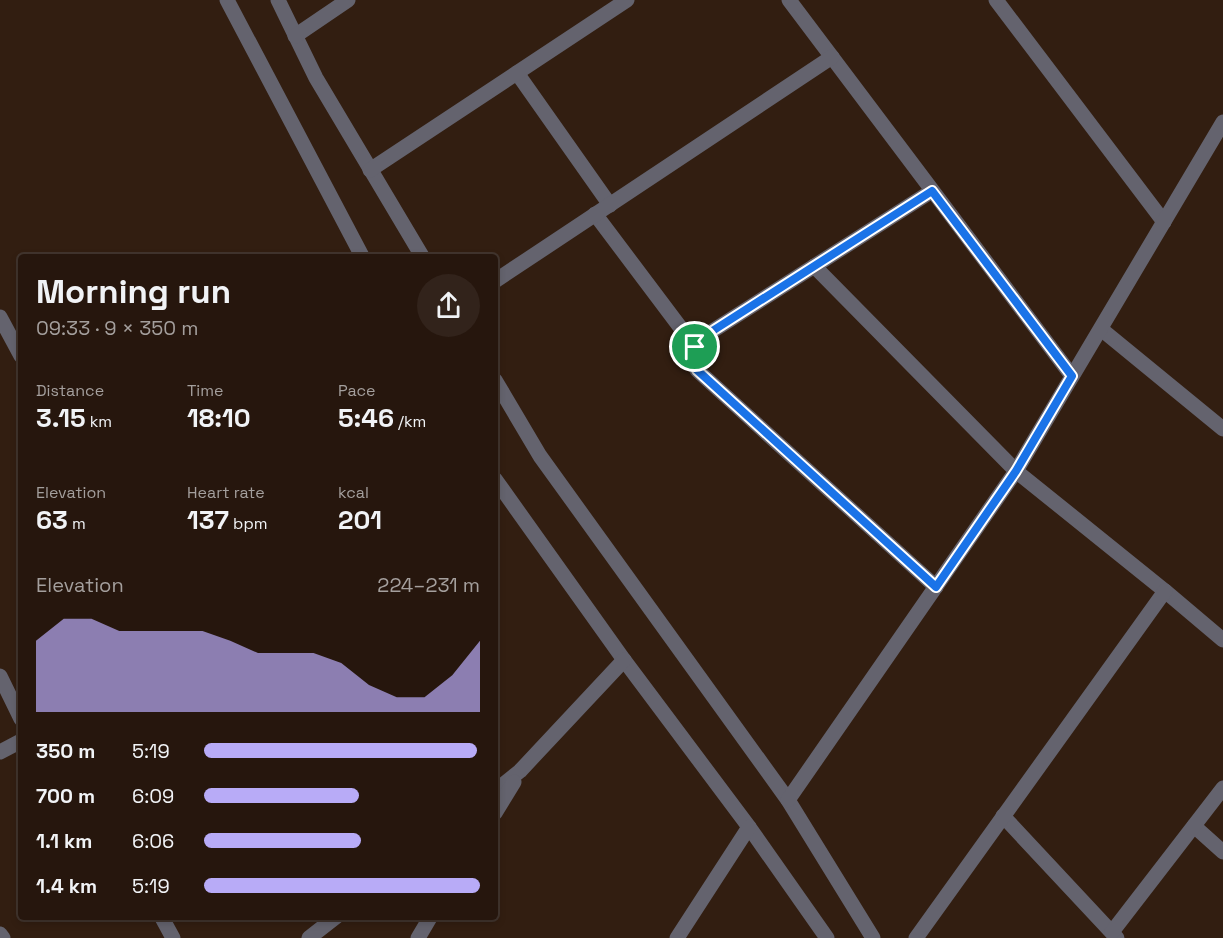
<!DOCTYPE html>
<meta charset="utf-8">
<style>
:root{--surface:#26160d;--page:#32231b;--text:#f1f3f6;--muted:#a49f9d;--line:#42352e;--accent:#b8abf7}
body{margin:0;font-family:"Space Grotesk",sans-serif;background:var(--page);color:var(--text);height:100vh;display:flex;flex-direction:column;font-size:22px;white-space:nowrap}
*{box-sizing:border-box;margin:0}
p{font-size:20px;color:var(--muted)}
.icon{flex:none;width:33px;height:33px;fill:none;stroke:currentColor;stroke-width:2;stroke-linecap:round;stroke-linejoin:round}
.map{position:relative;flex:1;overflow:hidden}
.panel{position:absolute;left:18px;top:254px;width:480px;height:666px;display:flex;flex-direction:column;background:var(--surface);border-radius:6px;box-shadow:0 3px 9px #0003,0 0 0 2px var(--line)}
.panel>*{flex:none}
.pin{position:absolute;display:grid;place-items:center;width:51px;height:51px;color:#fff;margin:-26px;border:3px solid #fff;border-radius:50%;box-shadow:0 2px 6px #0007}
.round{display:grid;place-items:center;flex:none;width:63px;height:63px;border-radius:32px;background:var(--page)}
.headline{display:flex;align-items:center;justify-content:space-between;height:102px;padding:0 18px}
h1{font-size:33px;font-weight:800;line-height:45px}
.figures{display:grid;grid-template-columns:repeat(3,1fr);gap:9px;height:102px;padding:6px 18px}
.figures div{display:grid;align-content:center}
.figures b{font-size:26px;font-weight:800}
.figures small{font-size:16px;font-weight:400}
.figures p{font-size:16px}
.chart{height:168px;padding:12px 18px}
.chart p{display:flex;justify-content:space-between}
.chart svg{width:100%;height:108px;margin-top:6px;fill:var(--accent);opacity:.7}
ul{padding:0 18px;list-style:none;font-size:20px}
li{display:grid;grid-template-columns:96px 72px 1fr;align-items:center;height:45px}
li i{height:15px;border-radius:8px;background:var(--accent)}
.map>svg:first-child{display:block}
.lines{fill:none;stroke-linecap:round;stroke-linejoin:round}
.street{stroke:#64636e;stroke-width:15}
.route-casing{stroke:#fff;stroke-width:12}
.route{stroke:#1a73e8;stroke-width:8}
</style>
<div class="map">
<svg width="1223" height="938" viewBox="0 0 1223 938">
<rect width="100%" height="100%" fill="#321e11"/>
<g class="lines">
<g class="street">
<polyline points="227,0 362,256"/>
<polyline points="278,0 316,78 422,256"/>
<polyline points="789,0 1072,376"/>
<polyline points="996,0 1164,222"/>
<polyline points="295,36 348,0"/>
<polyline points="517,73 610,205"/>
<polyline points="370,170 627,0"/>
<path d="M932,191L703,337C692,351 691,354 697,370L936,587"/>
<polyline points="595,214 695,347"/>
<polyline points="814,266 1016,471 1165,591 1223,640"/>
<polyline points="495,281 832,57"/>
<polyline points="0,317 21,356"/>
<polyline points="1101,329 1223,429"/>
<polyline points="495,380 540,456 788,800 873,938"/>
<polyline points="495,479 624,660 749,827 827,938"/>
<polyline points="0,676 21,719"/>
<polyline points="0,752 21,741"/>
<polyline points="495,791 520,771 624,660"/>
<polyline points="788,800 1016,471 1223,122"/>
<polyline points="495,813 514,782"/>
<polyline points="1003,816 1117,938"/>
<polyline points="1194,826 1223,852"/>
<polyline points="161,916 173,938"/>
<polyline points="1112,932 1223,788"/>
<polyline points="0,934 3,938"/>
<polyline points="309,938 337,916"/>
<polyline points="418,938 431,916"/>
<polyline points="677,938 749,827"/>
<polyline points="916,938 1165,591"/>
</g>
</g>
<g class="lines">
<defs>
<path id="route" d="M932,191L1072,376L1016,471L936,587L697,370C691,354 692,351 703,337Z"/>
</defs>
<use href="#route" class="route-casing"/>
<use href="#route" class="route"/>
</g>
</svg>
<div class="pin" style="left:695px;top:347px;background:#1e9e55"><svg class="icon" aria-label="arrive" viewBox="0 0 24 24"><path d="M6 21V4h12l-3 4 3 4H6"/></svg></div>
<section class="panel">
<div class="headline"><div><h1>Morning run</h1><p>09:33 · 9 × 350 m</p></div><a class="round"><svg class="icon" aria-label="share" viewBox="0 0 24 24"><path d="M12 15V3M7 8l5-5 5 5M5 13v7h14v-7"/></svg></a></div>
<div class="figures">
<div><p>Distance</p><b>3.15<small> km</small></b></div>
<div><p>Time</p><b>18:10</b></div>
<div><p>Pace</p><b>5:46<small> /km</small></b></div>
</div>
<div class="figures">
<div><p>Elevation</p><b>63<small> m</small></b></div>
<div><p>Heart rate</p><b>137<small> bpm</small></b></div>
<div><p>kcal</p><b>201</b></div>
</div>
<div class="chart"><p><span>Elevation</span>224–231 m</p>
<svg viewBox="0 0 160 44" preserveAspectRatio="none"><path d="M0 44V15L10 6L20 6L30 11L40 11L50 11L60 11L70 15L80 20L90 20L100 20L110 24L120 33L130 38L140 38L150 29L160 15V44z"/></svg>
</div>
<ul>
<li><b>350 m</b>5:19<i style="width:99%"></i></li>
<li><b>700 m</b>6:09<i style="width:56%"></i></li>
<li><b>1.1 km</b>6:06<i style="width:57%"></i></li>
<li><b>1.4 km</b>5:19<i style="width:100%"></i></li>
</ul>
</section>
</div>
